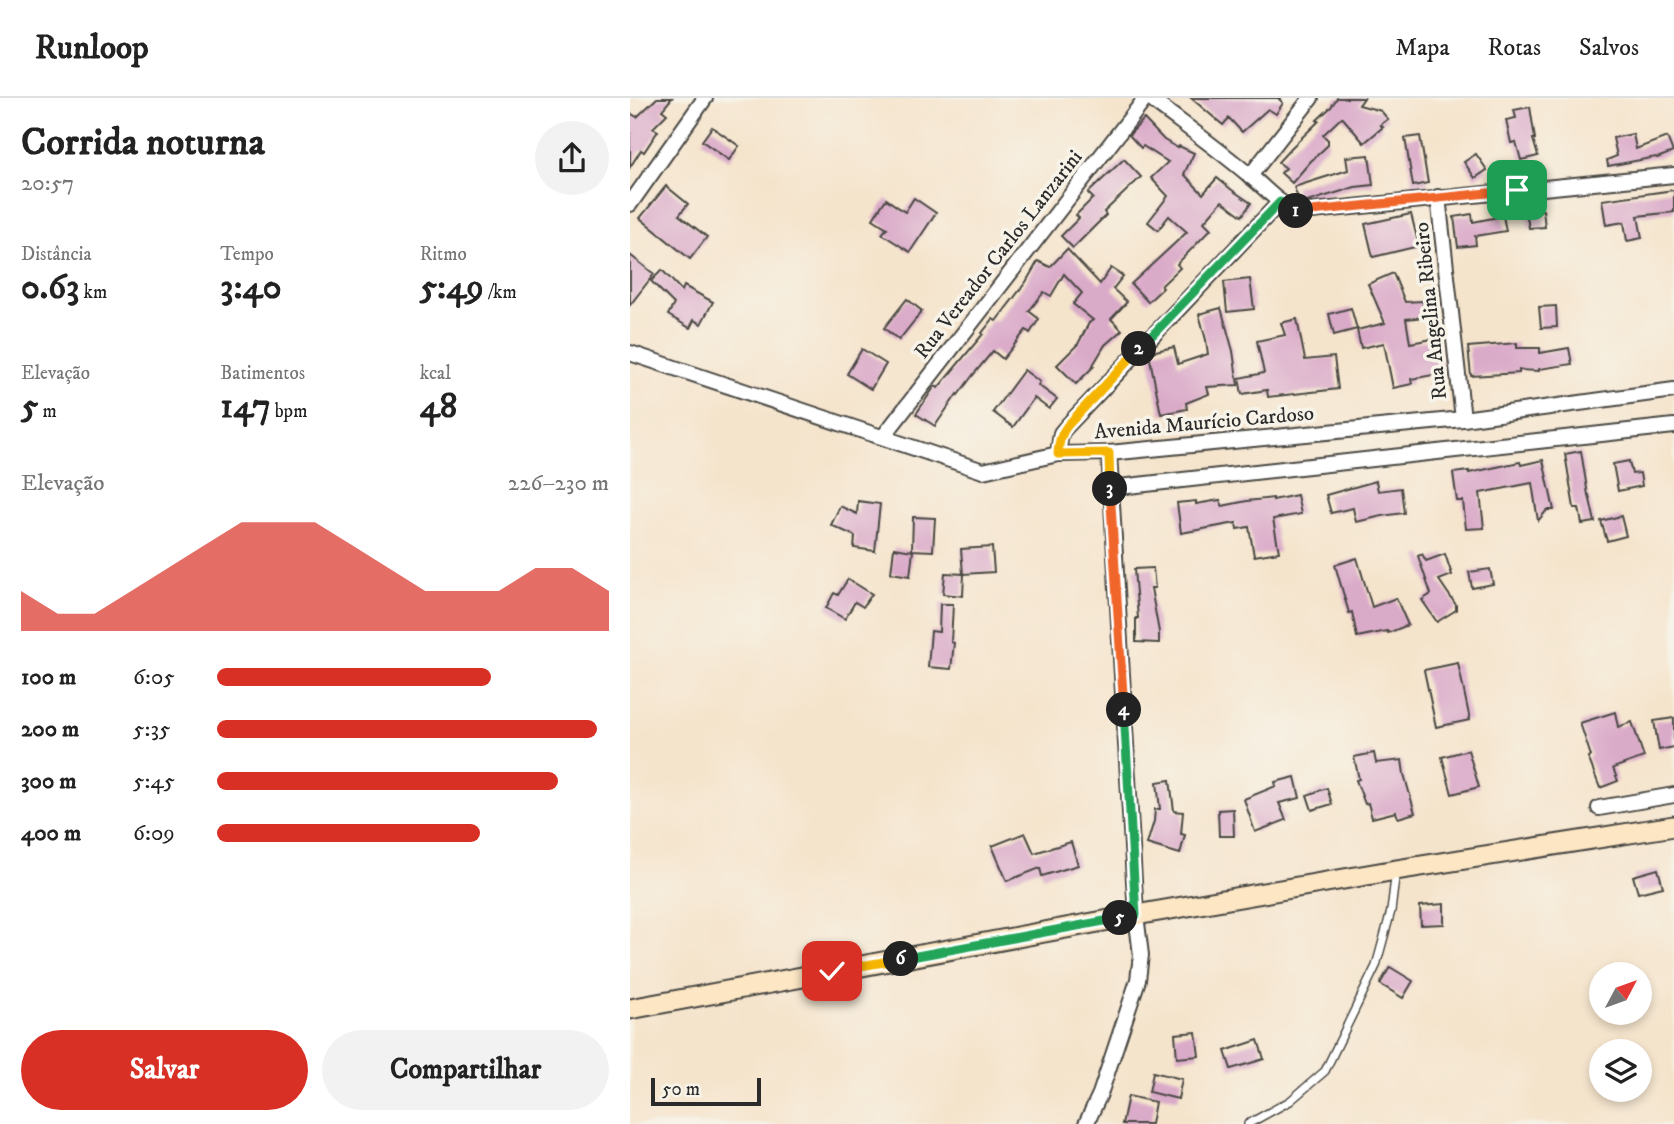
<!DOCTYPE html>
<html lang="pt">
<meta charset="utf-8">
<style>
:root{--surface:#fff;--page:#f2f2f2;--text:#222;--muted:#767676;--line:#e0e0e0;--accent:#d93025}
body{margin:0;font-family:"IM FELL DW Pica",serif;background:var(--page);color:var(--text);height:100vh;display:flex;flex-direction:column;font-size:26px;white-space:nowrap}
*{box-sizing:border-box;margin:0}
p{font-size:23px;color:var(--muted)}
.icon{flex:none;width:38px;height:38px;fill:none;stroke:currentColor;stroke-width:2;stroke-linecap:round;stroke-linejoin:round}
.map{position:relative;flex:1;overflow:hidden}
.details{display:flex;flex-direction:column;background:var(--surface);width:630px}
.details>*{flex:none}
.needle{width:46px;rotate:49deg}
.tools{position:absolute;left:959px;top:864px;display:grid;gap:14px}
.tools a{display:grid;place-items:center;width:63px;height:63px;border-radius:50%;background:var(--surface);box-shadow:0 4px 10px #0003;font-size:35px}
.scale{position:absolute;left:21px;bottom:18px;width:110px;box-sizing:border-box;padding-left:7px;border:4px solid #2b2b2b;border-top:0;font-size:19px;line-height:24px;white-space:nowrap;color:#2b2b2b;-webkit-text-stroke:5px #f7f3e8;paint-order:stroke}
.pin{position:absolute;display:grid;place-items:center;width:60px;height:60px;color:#fff;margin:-30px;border-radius:14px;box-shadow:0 4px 10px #0006}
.km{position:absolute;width:35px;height:35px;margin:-18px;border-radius:50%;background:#222;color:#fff;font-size:19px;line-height:35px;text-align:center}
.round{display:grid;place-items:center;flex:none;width:74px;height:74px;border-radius:37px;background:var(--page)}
.summary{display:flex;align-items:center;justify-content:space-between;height:119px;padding:0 21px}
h1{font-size:38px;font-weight:800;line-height:52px}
.metrics{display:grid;grid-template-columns:repeat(3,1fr);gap:10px;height:119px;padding:7px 21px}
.metrics div{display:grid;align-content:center}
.metrics b{font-size:35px;font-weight:800}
.metrics small{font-size:19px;font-weight:400}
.metrics p{font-size:19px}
.chart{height:196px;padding:14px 21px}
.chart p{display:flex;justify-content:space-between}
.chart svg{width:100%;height:126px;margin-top:7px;fill:var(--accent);opacity:.7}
.button{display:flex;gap:14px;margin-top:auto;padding:14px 21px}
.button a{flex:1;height:80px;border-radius:42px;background:var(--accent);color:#fff;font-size:28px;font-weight:800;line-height:80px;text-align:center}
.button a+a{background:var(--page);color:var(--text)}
ul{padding:0 21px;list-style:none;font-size:23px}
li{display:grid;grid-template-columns:112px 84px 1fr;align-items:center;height:52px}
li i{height:18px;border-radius:9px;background:var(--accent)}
header{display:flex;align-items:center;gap:42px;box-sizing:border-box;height:98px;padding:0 35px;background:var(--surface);border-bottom:2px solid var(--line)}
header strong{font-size:33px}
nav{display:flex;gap:38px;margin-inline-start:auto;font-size:24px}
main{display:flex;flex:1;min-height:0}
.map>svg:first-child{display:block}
.building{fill:#daaac9}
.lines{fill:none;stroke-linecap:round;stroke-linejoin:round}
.lane-casing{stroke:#494743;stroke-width:10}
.street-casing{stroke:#494743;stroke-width:18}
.secondary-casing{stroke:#494743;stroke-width:23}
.lane{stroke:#fff;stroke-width:7}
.street{stroke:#fff;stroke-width:14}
.secondary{stroke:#fce6c4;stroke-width:19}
.split-1-casing{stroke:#fff;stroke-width:14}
.split-2-casing{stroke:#fff;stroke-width:14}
.split-3-casing{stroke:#fff;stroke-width:14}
.split-4-casing{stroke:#fff;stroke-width:14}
.split-5-casing{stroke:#fff;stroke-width:14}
.split-6-casing{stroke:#fff;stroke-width:14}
.split-7-casing{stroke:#fff;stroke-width:14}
.split-1{stroke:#f0652b;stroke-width:9}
.split-2{stroke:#22a559;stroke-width:9}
.split-3{stroke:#f5b400;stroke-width:9}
.split-4{stroke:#f0652b;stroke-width:9}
.split-5{stroke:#22a559;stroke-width:9}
.split-6{stroke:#22a559;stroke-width:9}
.split-7{stroke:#f5b400;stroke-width:9}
.labels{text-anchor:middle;stroke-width:7;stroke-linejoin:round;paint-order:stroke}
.street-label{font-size:21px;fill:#2b2b2b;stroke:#f7f3e8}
</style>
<header>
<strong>Runloop</strong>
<nav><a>Mapa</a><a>Rotas</a><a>Salvos</a></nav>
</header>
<main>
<section class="details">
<div class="summary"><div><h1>Corrida noturna</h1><p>20:57</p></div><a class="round"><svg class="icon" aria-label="share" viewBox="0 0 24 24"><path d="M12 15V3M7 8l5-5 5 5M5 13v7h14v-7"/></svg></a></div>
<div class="metrics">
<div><p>Distância</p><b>0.63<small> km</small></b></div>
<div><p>Tempo</p><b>3:40</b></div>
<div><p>Ritmo</p><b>5:49<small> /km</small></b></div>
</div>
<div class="metrics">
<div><p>Elevação</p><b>5<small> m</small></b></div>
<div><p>Batimentos</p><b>147<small> bpm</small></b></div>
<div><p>kcal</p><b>48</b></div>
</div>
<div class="chart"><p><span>Elevação</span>226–230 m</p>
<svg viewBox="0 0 160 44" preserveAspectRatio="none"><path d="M0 44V30L10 38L20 38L30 30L40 22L50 14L60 6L70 6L80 6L90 14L100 22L110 30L120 30L130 30L140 22L150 22L160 30V44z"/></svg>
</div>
<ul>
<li><b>100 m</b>6:05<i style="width:70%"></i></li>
<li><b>200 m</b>5:35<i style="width:97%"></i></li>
<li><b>300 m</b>5:45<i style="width:87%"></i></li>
<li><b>400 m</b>6:09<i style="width:67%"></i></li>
</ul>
<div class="button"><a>Salvar</a><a>Compartilhar</a></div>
</section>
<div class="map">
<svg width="1044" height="1026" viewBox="0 0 1044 1026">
<rect width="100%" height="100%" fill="#f7f3e8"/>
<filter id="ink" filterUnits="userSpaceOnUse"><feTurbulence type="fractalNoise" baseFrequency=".0143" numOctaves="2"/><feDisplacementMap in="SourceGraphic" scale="14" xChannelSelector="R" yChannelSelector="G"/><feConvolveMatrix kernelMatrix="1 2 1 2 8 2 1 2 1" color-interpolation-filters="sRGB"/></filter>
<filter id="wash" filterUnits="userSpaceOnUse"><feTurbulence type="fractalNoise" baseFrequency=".00686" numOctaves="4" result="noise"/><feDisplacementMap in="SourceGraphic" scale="28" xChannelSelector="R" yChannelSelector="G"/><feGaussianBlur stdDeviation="1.57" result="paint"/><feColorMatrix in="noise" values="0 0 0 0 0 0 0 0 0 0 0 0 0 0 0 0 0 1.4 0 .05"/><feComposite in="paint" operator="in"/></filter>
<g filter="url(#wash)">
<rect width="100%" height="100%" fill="#f5e4cc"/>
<g id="blocks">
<g class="building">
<polygon points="27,0 42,0 32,12 37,16 23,30 28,33 14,54 11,52 0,69 0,15 7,19"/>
<polygon points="561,0 650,0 649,1 653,5 646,16 638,11 612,34 599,20 593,27"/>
<polygon points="707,0 734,0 729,7 751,13 758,21 750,27 753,29 734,45 712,19 693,37 698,42 698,47 680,64 662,85 651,75 656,70 648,64 661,50 689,23 687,22 701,9"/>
<polygon points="900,9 905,41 903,41 908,58 891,62 886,44 881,45 876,22 886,20 884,12"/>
<polygon points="514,21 534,42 548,50 549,48 564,55 554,76 573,96 587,80 602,92 621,105 612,118 592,103 574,124 581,131 547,166 550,170 531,188 533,190 518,204 501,186 557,134 539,118 528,132 518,124 538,98 521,80 538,64 513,48 511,50 499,37"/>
<polygon points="82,29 109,48 99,62 72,43"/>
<polygon points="1003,36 1006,51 1037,39 1043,54 1027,60 1026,59 978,68 977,62 987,58 983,40"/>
<polygon points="790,38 798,85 783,88 775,40"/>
<polygon points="846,56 857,72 845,80 834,64"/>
<polygon points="739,57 743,87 725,89 677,104 669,103 664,89 718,72 716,59"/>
<polygon points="494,61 511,79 474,114 476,117 443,150 431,138 449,120 446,117 463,100 458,95"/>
<polygon points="36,88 58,106 49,117 77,139 60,161 10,120"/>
<polygon points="1044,92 1044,114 1008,118 1012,140 997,143 994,124 976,127 972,102"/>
<polygon points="284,100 306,115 280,154 252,136 257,130 243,121 256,101 275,114"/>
<polygon points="913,112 915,129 899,130 896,114"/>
<polygon points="781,116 789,148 743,159 735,126"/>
<polygon points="842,116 843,124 873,118 876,133 845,138 846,147 828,149 824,119"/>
<polygon points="437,151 470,186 481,170 493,178 483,191 497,204 481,221 492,232 475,247 463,267 464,268 446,286 427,267 448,246 459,225 463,222 443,206 452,195 434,176 421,198 414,194 399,213 409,221 400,235 396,232 373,261 363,253 343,277 328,297 327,296 305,328 286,316 305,288 308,290 353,236 352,235 363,221 366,223 396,184 408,163 420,169"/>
<polygon points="0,157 24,176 0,207"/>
<polygon points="32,172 52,193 54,188 83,204 71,226 64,222 60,230 38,217 44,206 21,183"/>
<polygon points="763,175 775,204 793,203 794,219 776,221 780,245 808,240 814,275 781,281 782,286 763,290 754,245 731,250 727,232 755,225 738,186"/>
<polygon points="620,181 624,211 597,214 594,184"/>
<polygon points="277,201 292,213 269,242 254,230"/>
<polygon points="926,208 927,229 911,230 909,209"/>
<polygon points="591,210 603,253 608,287 577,289 579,296 556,305 557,311 531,316 519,256 521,254 544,249 548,266 578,256 576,242 569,216"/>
<polygon points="721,210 727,231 704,237 699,216"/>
<polygon points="667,221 675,262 704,259 708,291 638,299 637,292 612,296 609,280 634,275 627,243 655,237 651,225"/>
<polygon points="887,245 887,250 910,250 910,255 939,250 942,266 909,271 909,273 889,272 889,275 841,278 838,249"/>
<polygon points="232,251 256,266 241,291 217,276"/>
<polygon points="394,272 410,284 408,287 427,301 419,311 404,300 383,329 363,314"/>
<polygon points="951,353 958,397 959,397 965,424 952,426 949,410 944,410 935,356"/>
<polygon points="913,362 924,412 917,412 908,423 902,385 850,395 854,430 836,431 833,403 827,403 823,375 839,373 839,375 890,364 891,367"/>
<polygon points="999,363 1002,376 1010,375 1012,388 988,393 983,366"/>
<polygon points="746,383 748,393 771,390 774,415 752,418 726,424 723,410 701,415 696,397"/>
<polygon points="667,397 671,416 643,421 649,454 624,458 619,429 607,431 606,425 551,435 547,405 566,403 566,406 590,402 592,408 617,403 643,400 643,402"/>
<polygon points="228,403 250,406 245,453 224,450 225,438 201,427 210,408 227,416"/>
<polygon points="991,418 996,438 977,443 971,423"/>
<polygon points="283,419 305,420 303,453 282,452"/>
<polygon points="362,449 364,474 333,476 331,451"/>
<polygon points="264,450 283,453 280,478 261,475"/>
<polygon points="792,456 796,463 815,456 822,477 809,482 826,507 826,512 807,524 792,502 801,496 788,458"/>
<polygon points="727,460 742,509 766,500 778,527 758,535 757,533 727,539 722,514 719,515 705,467"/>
<polygon points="523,470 525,490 521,490 529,534 529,545 506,544 506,520 508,520 504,471"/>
<polygon points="860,471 863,486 842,490 839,474"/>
<polygon points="315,475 334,476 333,498 313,496"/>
<polygon points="218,481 242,496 233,509 225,504 215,521 196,510 204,495 208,497"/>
<polygon points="310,506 323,506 321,544 324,545 321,571 298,569 301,533 309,534"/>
<polygon points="828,565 840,622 806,629 794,572"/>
<polygon points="985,614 988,629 1002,624 1014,659 983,670 988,683 970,690 958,659 961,658 950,625"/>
<polygon points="1044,620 1044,649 1029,652 1024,623"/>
<polygon points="838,652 849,689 822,696 812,659"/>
<polygon points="744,655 746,665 772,662 774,676 785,715 768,720 766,714 742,720 738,705 735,706 726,682 729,681 724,659"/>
<polygon points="665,679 670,700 649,705 656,722 625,734 614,701 646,688 645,684"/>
<polygon points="540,682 544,713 553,714 551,736 555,737 550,756 517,746 524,723 525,711 530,711 527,684"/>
<polygon points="697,690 702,706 682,712 677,697"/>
<polygon points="603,711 604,738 589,738 588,712"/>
<polygon points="395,735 404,755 441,744 448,767 412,778 410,770 377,783 362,748"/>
<polygon points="1028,771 1033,789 1008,795 1003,778"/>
<polygon points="814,806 814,826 791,827 790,808"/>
<polygon points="760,869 783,883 773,900 750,886"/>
<polygon points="566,934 569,958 547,960 545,936"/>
<polygon points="628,942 634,961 601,971 595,953"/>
<polygon points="523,974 552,981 548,1001 519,994"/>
<polygon points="498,998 525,1004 521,1026 492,1026"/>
</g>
</g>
</g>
<g filter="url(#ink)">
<use href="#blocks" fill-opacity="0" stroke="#494743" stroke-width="2"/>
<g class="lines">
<defs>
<polyline id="lane" points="618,1026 660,1003 695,973 746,868 761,813 766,772"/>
<g id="street">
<path d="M519,0C553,26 587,50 619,77C636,90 651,110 672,114L1044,77"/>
<polyline points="620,78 681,0"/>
<polyline points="808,99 833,321"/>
<polyline points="0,106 75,0"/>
<polyline points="0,255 353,373 428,356 479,355 833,321 1044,292"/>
<polyline points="253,339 516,0"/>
<polyline points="428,356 431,335 437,328 650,104"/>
<polyline points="480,390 1044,328"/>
<polyline points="969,710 1044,697"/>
<polyline points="456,1026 470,996 508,882 511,857 506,817 479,355"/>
</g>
<polyline id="secondary" points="0,911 506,817 766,772 1044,728"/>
</defs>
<use href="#lane" class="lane-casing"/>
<use href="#street" class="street-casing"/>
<use href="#secondary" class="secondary-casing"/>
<use href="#lane" class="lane"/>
<use href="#street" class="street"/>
<use href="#secondary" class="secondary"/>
</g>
</g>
<g class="lines" filter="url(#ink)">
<defs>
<polyline id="split-1" points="666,113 672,114 887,92"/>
<polyline id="split-2" points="509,251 650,104 666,113"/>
<path id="split-3" d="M480,391L479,355L428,356C429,345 430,337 437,328L509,251"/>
<polyline id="split-4" points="480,391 494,612"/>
<polyline id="split-5" points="490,820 506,817 494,612"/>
<polyline id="split-6" points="271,861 490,820"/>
<polyline id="split-7" points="202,873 271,861"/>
</defs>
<use href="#split-1" class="split-1-casing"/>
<use href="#split-2" class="split-2-casing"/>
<use href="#split-3" class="split-3-casing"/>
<use href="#split-4" class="split-4-casing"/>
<use href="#split-5" class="split-5-casing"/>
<use href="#split-6" class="split-6-casing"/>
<use href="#split-7" class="split-7-casing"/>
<use href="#split-1" class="split-1"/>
<use href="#split-2" class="split-2"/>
<use href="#split-3" class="split-3"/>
<use href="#split-4" class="split-4"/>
<use href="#split-5" class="split-5"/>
<use href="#split-6" class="split-6"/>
<use href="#split-7" class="split-7"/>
</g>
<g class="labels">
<g class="street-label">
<text transform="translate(368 156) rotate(-52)" y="7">Rua Vereador Carlos Lanzarini</text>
<text transform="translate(800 213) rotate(-96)" y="7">Rua Angelina Ribeiro</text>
<text transform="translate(574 324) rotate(-5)" y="7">Avenida Maurício Cardoso</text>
</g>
</g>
</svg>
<div class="tools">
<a><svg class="needle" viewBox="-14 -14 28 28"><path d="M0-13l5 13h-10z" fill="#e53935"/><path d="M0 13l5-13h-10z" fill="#767676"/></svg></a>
<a><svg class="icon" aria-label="layers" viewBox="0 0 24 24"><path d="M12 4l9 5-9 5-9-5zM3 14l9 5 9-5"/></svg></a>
</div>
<div class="scale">50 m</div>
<div class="pin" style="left:887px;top:92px;background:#1e9e55"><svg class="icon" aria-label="arrive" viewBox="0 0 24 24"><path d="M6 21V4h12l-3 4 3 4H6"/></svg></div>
<div class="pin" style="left:202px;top:873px;background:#d93025"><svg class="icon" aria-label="check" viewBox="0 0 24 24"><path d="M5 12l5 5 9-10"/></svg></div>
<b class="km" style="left:666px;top:113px">1</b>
<b class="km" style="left:509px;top:251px">2</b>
<b class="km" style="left:480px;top:391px">3</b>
<b class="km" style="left:494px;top:612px">4</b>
<b class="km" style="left:490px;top:820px">5</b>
<b class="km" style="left:271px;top:861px">6</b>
</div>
</main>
